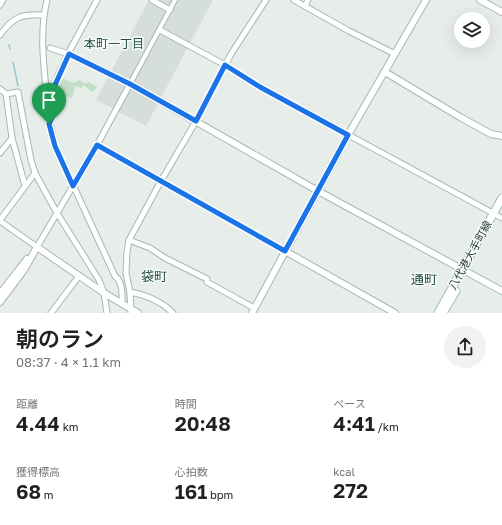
<!DOCTYPE html>
<html lang="ja">
<meta charset="utf-8">
<style>
:root{--surface:#fff;--page:#f2f2f2;--text:#202124;--muted:#757577}
body{margin:0;font-family:"Golos Text","Noto Sans JP",sans-serif;background:var(--page);color:var(--text);height:100vh;display:flex;flex-direction:column;font-size:15px;white-space:nowrap}
*{box-sizing:border-box;margin:0}
p{font-size:13px;color:var(--muted)}
.icon{flex:none;width:22px;height:22px;fill:none;stroke:currentColor;stroke-width:2;stroke-linecap:round;stroke-linejoin:round}
.map{position:relative;height:313px;overflow:hidden}
.side{display:flex;flex-direction:column;background:var(--surface);flex:1}
.side>*{flex:none}
.tools{position:absolute;left:454px;top:12px;display:grid;gap:8px}
.tools a{display:grid;place-items:center;width:36px;height:36px;border-radius:50%;background:var(--surface);box-shadow:0 4px 16px #0002;font-size:20px}
.pin{position:absolute;display:grid;place-items:center;width:34px;height:34px;color:#fff;margin:-41px -17px;border-radius:50% 50% 50% 0;rotate:-45deg;box-shadow:0 0 4px #0007}
.pin .icon{rotate:45deg}
.round{display:grid;place-items:center;flex:none;width:42px;height:42px;border-radius:21px;background:var(--page)}
.summary{display:flex;align-items:center;justify-content:space-between;height:68px;padding:0 16px}
h1{font-size:22px;font-weight:600;line-height:30px}
.metrics{display:grid;grid-template-columns:repeat(3,1fr);gap:6px;height:68px;padding:4px 16px}
.metrics div{display:grid;align-content:center}
.metrics b{font-size:20px;font-weight:600}
.metrics small{font-size:11px;font-weight:400}
.metrics p{font-size:11px}
.map>svg:first-child{display:block}
.built{fill:#d5ded9}
.green{fill:#c1dec7}
.lines{fill:none;stroke-linecap:round;stroke-linejoin:round}
.stream{stroke:#92cacf;stroke-width:1.5}
.pedestrian-casing{stroke:#a9b6b1;stroke-width:6}
.minor-casing{stroke:#a9b6b1;stroke-width:7}
.tertiary-casing{stroke:#a9b6b1;stroke-width:8}
.secondary-casing{stroke:#a5bab1;stroke-width:9}
.pedestrian{stroke:#fff;stroke-width:4}
.minor{stroke:#fff;stroke-width:5}
.tertiary{stroke:#fff;stroke-width:6}
.secondary{stroke:#fff;stroke-width:7}
.route-casing{stroke:#fff;stroke-width:8}
.route{stroke:#1a73e8;stroke-width:5}
.labels{text-anchor:middle;stroke-width:3;stroke-linejoin:round;paint-order:stroke}
.street-label{font-size:11px;fill:#264037;stroke:#f7fbf9}
.neighbourhood-label{font-size:12px;fill:#225143;stroke:#f7fbf9}
.quarter-label{font-size:13px;fill:#225143;stroke:#f7fbf9}
</style>
<div class="map">
<svg width="502" height="313" viewBox="0 0 502 313">
<rect width="100%" height="100%" fill="#e7eeea"/>
<polygon class="built" points="149,0 213,0 146,126 96,100"/>
<polygon class="green" points="61,78 74,83 79,80 86,84 88,82 97,87 93,92 83,85 82,88 75,86 72,98 59,94 58,87"/>
<g class="lines">
<g class="stream">
<polyline points="9,45 10,49"/>
<polyline points="13,62 18,86"/>
</g>
<defs>
<polyline id="pedestrian" points="130,84 175,0"/>
<g id="minor">
<path d="M47,0C40,29 43,59 46,89C48,108 50,127 55,146L115,276C123,283 122,293 122,304"/>
<polyline points="152,0 170,10"/>
<polyline points="294,0 349,31 395,54"/>
<polyline points="0,5 3,0"/>
<polyline points="305,6 308,0"/>
<polyline points="160,30 225,65 260,87 502,218"/>
<path d="M0,35C13,17 21,14 44,15"/>
<polyline points="0,89 6,94 12,138 25,186"/>
<polyline points="6,94 18,92 31,160 35,173 57,213 99,280 104,293 107,313"/>
<polyline points="51,120 54,94 57,78 70,50 97,0"/>
<polyline points="97,145 285,251"/>
<polyline points="0,153 12,138"/>
<polyline points="0,220 35,173"/>
<polyline points="0,221 37,247 97,145 130,84 69,54 50,48"/>
<polyline points="129,240 150,248 165,258 207,279 207,282 254,308"/>
<path d="M130,292C147,295 161,301 173,313"/>
<polyline points="51,313 79,276"/>
<polyline points="131,313 130,292 126,273 127,252 129,240 161,181 196,121 231,54 266,0"/>
</g>
<g id="tertiary">
<polyline points="480,0 502,12"/>
<polyline points="385,72 460,117 491,134 502,136"/>
<polyline points="130,84 318,191 502,291"/>
<polyline points="37,247 104,293 138,313"/>
<polyline points="285,251 395,313"/>
<polyline points="0,294 27,259"/>
<polyline points="0,302 24,270 37,247"/>
<polyline points="252,313 348,135 426,0"/>
</g>
<g id="secondary">
<polyline points="438,313 502,198"/>
<polyline points="443,313 456,291"/>
</g>
</defs>
<use href="#pedestrian" class="pedestrian-casing"/>
<use href="#minor" class="minor-casing"/>
<use href="#tertiary" class="tertiary-casing"/>
<use href="#secondary" class="secondary-casing"/>
<use href="#pedestrian" class="pedestrian"/>
<use href="#minor" class="minor"/>
<use href="#tertiary" class="tertiary"/>
<use href="#secondary" class="secondary"/>
</g>
<g class="lines">
<defs>
<polygon id="route" points="69,54 130,84 196,121 225,65 260,87 348,135 285,251 97,145 73,186 55,146 49,124 52,118 55,85"/>
</defs>
<use href="#route" class="route-casing"/>
<use href="#route" class="route"/>
</g>
<g class="labels">
<g class="street-label">
<text transform="translate(470 255) rotate(-61)" y="4">八代港大手町線</text>
</g>
<g class="neighbourhood-label">
<text x="114" y="48">本町一丁目</text>
</g>
<g class="quarter-label">
<text x="154" y="281">袋町</text>
<text x="424" y="284">通町</text>
</g>
</g>
</svg>
<div class="tools">
<a><svg class="icon" aria-label="layers" viewBox="0 0 24 24"><path d="M12 4l9 5-9 5-9-5zM3 14l9 5 9-5"/></svg></a>
</div>
<div class="pin" style="left:49px;top:124px;background:#1e9e55"><svg class="icon" aria-label="arrive" viewBox="0 0 24 24"><path d="M6 21V4h12l-3 4 3 4H6"/></svg></div>
</div>
<section class="side">
<div class="summary"><div><h1>朝のラン</h1><p>08:37 · 4 × 1.1 km</p></div><a class="round"><svg class="icon" aria-label="share" viewBox="0 0 24 24"><path d="M12 15V3M7 8l5-5 5 5M5 13v7h14v-7"/></svg></a></div>
<div class="metrics">
<div><p>距離</p><b>4.44<small> km</small></b></div>
<div><p>時間</p><b>20:48</b></div>
<div><p>ペース</p><b>4:41<small> /km</small></b></div>
</div>
<div class="metrics">
<div><p>獲得標高</p><b>68<small> m</small></b></div>
<div><p>心拍数</p><b>161<small> bpm</small></b></div>
<div><p>kcal</p><b>272</b></div>
</div>
</section>
